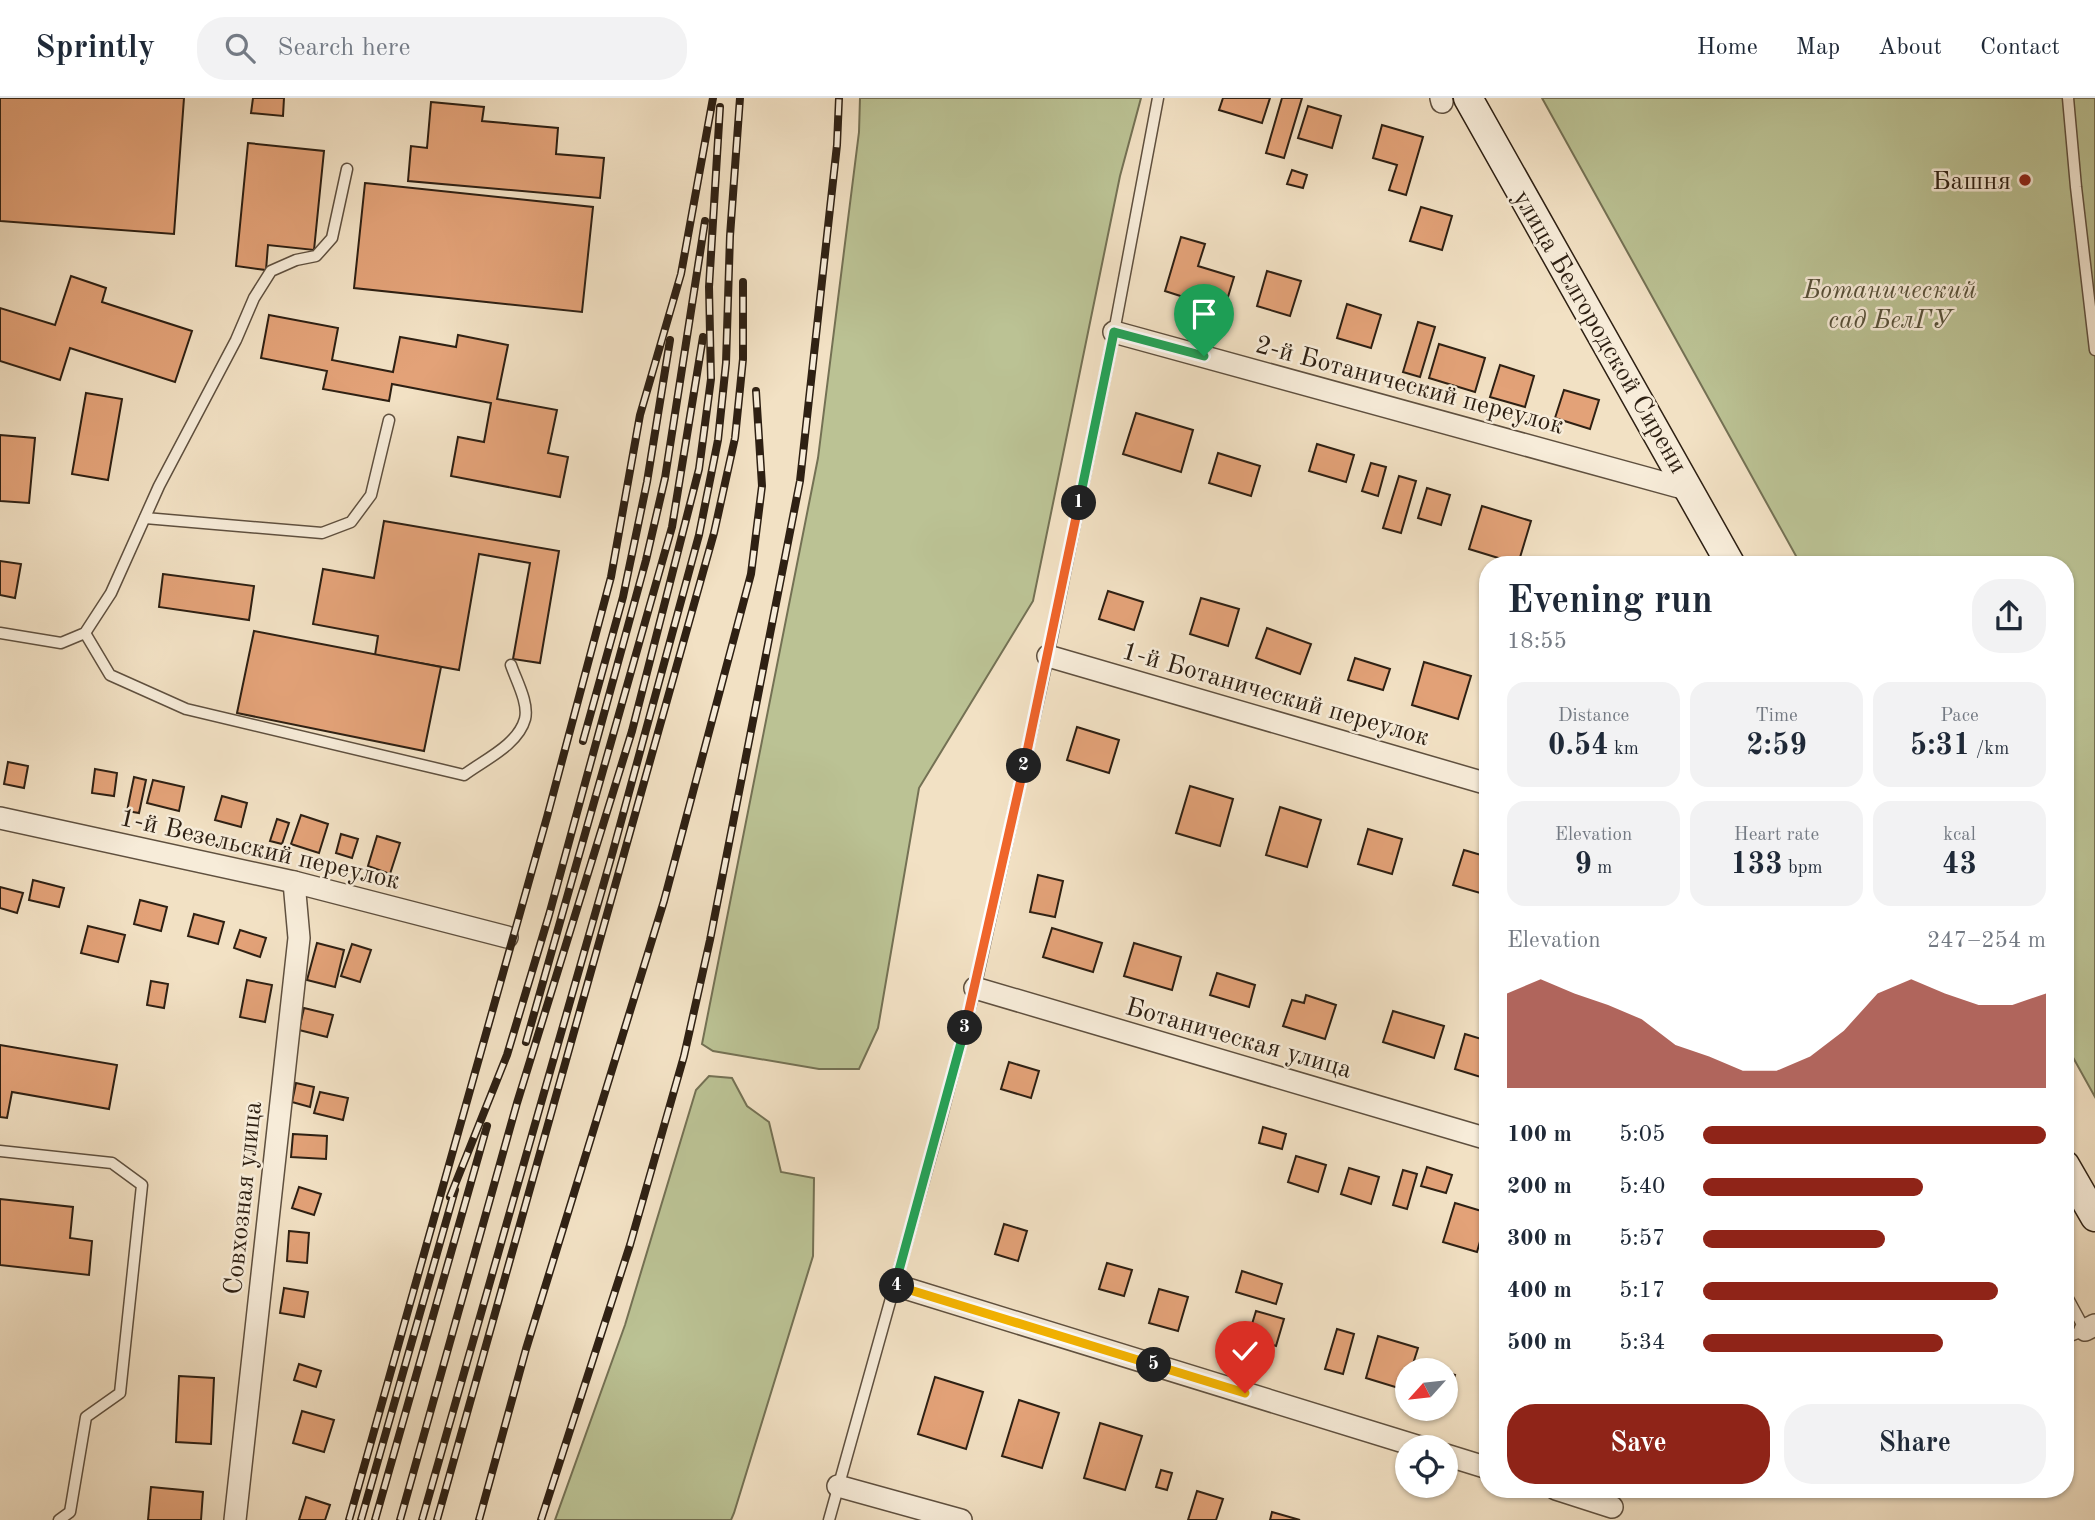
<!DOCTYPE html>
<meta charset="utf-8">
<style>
:root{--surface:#fff;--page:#f2f2f3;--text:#1f2937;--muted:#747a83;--line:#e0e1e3;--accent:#8f2418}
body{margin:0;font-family:"Old Standard TT",serif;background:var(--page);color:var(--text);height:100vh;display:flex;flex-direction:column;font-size:26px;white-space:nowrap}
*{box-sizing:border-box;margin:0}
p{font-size:23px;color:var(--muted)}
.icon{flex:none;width:38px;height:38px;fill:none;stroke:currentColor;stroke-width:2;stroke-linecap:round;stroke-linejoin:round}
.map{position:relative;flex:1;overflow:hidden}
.details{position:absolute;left:1479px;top:458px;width:595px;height:942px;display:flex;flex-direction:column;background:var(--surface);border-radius:28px;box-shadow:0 2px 5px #0004}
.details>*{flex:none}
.needle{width:46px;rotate:243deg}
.controls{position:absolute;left:1395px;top:1260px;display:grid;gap:14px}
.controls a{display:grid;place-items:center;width:63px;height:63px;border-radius:50%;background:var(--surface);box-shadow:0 2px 5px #0004;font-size:35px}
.pin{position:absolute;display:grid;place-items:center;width:60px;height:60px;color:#fff;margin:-72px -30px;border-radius:50% 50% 50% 0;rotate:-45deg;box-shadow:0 0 7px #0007}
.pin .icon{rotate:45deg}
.km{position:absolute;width:35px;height:35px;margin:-18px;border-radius:50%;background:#222;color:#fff;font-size:19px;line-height:35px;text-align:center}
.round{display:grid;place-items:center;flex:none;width:74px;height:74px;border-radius:28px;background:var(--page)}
.overview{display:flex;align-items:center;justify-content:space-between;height:119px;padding:0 28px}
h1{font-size:38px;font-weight:600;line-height:52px}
.metrics{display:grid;grid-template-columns:repeat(3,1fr);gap:10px;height:119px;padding:7px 28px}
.metrics div{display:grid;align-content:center;border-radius:18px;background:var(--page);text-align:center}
.metrics b{font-size:30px;font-weight:600}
.metrics small{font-size:19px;font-weight:400}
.metrics p{font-size:19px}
.chart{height:196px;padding:14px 28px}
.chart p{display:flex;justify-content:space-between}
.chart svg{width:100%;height:126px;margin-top:7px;fill:var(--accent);opacity:.7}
.cta{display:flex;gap:14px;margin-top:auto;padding:14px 28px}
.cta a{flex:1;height:80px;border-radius:28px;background:var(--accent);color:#fff;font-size:28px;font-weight:600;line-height:80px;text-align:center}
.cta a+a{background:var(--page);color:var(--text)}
ul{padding:0 28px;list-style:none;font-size:23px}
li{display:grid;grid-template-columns:112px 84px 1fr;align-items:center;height:52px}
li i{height:18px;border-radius:9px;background:var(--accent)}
header{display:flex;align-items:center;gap:42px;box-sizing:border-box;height:98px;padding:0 35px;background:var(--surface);border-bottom:2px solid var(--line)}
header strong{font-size:33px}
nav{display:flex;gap:38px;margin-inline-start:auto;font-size:24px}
.search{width:490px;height:63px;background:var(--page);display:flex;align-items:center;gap:18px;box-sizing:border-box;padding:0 24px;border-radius:28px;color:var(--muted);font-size:26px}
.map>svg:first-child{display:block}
.green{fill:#bbc294;stroke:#747154;stroke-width:2}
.building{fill:#e3a278;stroke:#2e2013;stroke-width:2}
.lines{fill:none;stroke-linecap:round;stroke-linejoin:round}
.lane-casing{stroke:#5f503f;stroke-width:13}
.street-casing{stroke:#5f503f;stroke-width:24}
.secondary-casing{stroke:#2e2013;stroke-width:31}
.lane{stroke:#f7ecd9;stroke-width:10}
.street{stroke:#f7ecd9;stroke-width:21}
.secondary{stroke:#f7ecd9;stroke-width:28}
.rail-casing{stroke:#2e2013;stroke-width:8}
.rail{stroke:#f7ecd9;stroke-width:5;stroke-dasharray:16;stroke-linecap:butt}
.split-1-casing{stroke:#fff;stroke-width:14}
.split-2-casing{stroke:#fff;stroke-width:14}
.split-3-casing{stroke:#fff;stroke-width:14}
.split-4-casing{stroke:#fff;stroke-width:14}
.split-5-casing{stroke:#fff;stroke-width:14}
.split-6-casing{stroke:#fff;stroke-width:14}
.split-1{stroke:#22a559;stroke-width:9}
.split-2{stroke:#f0652b;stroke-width:9}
.split-3{stroke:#f0652b;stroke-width:9}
.split-4{stroke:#22a559;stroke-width:9}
.split-5{stroke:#f5b400;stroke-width:9}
.split-6{stroke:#f5b400;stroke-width:9}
.poi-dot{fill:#8f2418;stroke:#f7ecd9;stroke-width:2.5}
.labels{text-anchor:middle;stroke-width:5;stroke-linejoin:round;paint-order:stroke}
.poi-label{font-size:26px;fill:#2e2013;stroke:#f7ecd9;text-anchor:end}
.park-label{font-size:26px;font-style:italic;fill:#58513a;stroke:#f7ecd9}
.street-label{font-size:26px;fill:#2e2013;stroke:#f7ecd9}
</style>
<header>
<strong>Sprintly</strong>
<div class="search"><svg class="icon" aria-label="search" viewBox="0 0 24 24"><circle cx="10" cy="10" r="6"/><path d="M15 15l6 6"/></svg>Search here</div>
<nav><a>Home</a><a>Map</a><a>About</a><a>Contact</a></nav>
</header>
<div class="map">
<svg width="2095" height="1422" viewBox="0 0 2095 1422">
<rect width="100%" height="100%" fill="#f2e1c4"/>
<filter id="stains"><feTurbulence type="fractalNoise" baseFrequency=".00286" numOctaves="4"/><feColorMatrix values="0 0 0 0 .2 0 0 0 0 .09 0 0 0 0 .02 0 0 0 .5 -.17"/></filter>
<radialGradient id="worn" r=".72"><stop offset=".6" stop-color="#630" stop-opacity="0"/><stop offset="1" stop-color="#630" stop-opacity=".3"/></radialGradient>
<g class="green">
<polygon points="860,0 1141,0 1120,78 1033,503 919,690 878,930 859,971 819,971 713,953 702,946 818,360 859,34"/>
<polygon points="1542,0 2095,0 2095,999 2065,945 2065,467 1801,467"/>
<polygon points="709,978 732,980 747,1008 769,1024 781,1074 814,1080 813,1158 734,1415 731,1422 555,1422 625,1227 696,992"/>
</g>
<g class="building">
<polygon points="0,0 184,0 174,136 0,123"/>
<polygon points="253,0 284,0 283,18 251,15"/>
<polygon points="1223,0 1270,0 1262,25 1219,12"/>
<polygon points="1282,0 1302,0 1284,60 1266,55"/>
<polygon points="431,4 484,9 482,23 558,30 556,56 604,60 600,100 408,83 411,48 427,50"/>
<polygon points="1308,8 1341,18 1332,50 1298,40"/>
<polygon points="1382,27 1423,39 1406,97 1389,92 1397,67 1373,60"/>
<polygon points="248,45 324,53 314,152 268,147 266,172 236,168"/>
<polygon points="1292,72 1307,77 1303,90 1287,86"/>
<polygon points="365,85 593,109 582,214 354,190"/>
<polygon points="1421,109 1452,118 1442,152 1410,143"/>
<polygon points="1181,139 1205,146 1198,168 1234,179 1224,212 1165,193"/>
<polygon points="1267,173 1301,183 1290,218 1257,208"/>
<polygon points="71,178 106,190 102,204 192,233 175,284 70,250 60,282 0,263 0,210 55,227"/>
<polygon points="1347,206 1381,217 1371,250 1337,240"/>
<polygon points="269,217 338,230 332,262 393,274 400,239 456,249 458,237 508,247 497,301 557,312 548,355 568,359 560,399 451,378 458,339 484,344 491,305 392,286 389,303 323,291 327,273 261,260"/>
<polygon points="1418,224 1435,229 1420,279 1403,274"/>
<polygon points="1439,246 1485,260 1475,294 1429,280"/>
<polygon points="1500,267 1534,278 1525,309 1490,299"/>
<polygon points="1564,292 1599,302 1590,331 1555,320"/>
<polygon points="86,295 122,301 108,382 72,376"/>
<polygon points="1136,315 1193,332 1181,374 1123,356"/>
<polygon points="0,337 35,340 29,405 0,403"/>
<polygon points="1317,346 1354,357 1346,384 1309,373"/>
<polygon points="1218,355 1260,368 1251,398 1209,385"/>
<polygon points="1371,365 1386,369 1378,398 1362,393"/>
<polygon points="1399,378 1416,383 1401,435 1383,430"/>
<polygon points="1427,390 1450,397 1441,427 1418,420"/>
<polygon points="1482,408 1531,423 1518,466 1469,451"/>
<polygon points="384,423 559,453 540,565 513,561 530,465 479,456 459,572 375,557 378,538 313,526 323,471 374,480"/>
<polygon points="0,463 21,466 15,500 0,497"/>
<polygon points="163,476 254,488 249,522 159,509"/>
<polygon points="1108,493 1143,504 1134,532 1099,521"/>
<polygon points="1201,500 1239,511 1228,548 1190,536"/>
<polygon points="1267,530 1311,546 1300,576 1256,560"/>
<polygon points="254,533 441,569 424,653 237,615"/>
<polygon points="1355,560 1390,571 1383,592 1348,582"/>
<polygon points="1424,564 1471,578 1458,621 1412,607"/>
<polygon points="1077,629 1119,642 1109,675 1067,662"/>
<polygon points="8,664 28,668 24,690 4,686"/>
<polygon points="95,671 117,675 114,698 92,695"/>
<polygon points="134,679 146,682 139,715 127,713"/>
<polygon points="153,682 184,689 179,713 147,705"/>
<polygon points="1190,688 1233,701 1220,748 1176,735"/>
<polygon points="222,698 247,705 241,729 215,722"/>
<polygon points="1280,709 1321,722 1307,769 1266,757"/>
<polygon points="301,717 328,726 319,755 291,746"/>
<polygon points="277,721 289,725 282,746 270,743"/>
<polygon points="1368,731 1402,741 1392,776 1358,766"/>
<polygon points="341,736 358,741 352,760 336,755"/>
<polygon points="377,738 400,745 390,776 368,768"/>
<polygon points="1464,752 1488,759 1487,797 1453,787"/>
<polygon points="1038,777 1063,783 1055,819 1030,814"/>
<polygon points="33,782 64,790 59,809 29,802"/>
<polygon points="0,789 23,795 17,815 0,810"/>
<polygon points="140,802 167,809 161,833 134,826"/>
<polygon points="194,816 224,824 218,846 188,838"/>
<polygon points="88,828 125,837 118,864 81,855"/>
<polygon points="1052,830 1102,845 1093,874 1043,859"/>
<polygon points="240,832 266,840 260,859 234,850"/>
<polygon points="317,845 344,852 335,889 307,882"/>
<polygon points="1134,845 1181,859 1172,892 1124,878"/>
<polygon points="352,846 371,852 360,884 341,878"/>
<polygon points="1217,875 1255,887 1249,909 1210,897"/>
<polygon points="247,882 272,887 265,924 240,919"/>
<polygon points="151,883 168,886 164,910 147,907"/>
<polygon points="1306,897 1336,907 1325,941 1283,928 1292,902 1304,905"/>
<polygon points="304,910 333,917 327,939 299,932"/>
<polygon points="1393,913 1444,928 1434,960 1383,944"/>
<polygon points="1465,936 1488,943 1488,966 1484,980 1455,971"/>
<polygon points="0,947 117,967 109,1011 12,994 7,1020 0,1019"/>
<polygon points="1009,964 1039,973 1031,1000 1001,991"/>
<polygon points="296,985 314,989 310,1009 292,1004"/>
<polygon points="320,994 348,1000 343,1022 314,1015"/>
<polygon points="1263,1029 1286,1036 1282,1051 1259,1045"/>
<polygon points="293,1036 327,1038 326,1061 291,1059"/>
<polygon points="1296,1058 1326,1067 1318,1094 1288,1084"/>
<polygon points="1427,1069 1452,1077 1446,1095 1421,1088"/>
<polygon points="1349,1070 1379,1079 1371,1106 1341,1096"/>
<polygon points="1403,1072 1417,1076 1407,1111 1393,1107"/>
<polygon points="299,1089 321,1096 314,1117 292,1110"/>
<polygon points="0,1101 73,1109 70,1140 92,1143 89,1177 0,1167"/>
<polygon points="1455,1105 1488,1115 1477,1154 1443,1144"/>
<polygon points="1004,1126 1027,1133 1018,1163 995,1156"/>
<polygon points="289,1133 309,1135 307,1165 287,1163"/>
<polygon points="1107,1165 1132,1172 1124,1198 1099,1191"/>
<polygon points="1242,1173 1282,1186 1276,1206 1236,1194"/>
<polygon points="284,1190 308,1194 304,1219 280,1215"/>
<polygon points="1159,1191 1188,1199 1178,1233 1149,1225"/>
<polygon points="1256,1213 1284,1221 1276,1248 1248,1239"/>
<polygon points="1337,1231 1354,1236 1343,1276 1325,1271"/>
<polygon points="1378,1238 1418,1250 1411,1272 1407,1272 1405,1292 1366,1280"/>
<polygon points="299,1266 321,1273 316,1289 294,1282"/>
<polygon points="1446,1274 1455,1277 1446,1307"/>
<polygon points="179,1278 214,1280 211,1346 176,1344"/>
<polygon points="935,1279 983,1294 966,1351 918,1336"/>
<polygon points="1019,1302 1059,1315 1042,1370 1002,1358"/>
<polygon points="302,1313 334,1322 324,1354 293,1345"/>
<polygon points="1100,1325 1142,1338 1125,1392 1084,1380"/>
<polygon points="1161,1372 1172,1375 1167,1392 1156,1389"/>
<polygon points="151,1389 203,1394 201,1422 148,1422"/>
<polygon points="1197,1393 1223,1401 1216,1422 1188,1422"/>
<polygon points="306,1399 330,1407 325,1422 299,1422"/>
<polygon points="1272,1414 1300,1422 1270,1422"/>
</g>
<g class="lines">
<defs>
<g id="lane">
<polyline points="2068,0 2076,89 2095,252"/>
<polyline points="145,420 322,435 351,424 371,397 389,322"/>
<polyline points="0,535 61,545 85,535 111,495 159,388 236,242 254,200 271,173 296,162 316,158 332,140 347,71"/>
<path d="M85,535L110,577L186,611L464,677C484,662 518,647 525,621C529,605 516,582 511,567"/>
<polyline points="0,1053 112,1065 142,1087 120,1295 86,1319 70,1414 59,1422"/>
<polyline points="2065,1195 2085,1232 2065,1240"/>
<polyline points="829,1422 940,1025 975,890 1048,558 1114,234 1158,0"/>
</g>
<g id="street">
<polyline points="1441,0 1442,4"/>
<polyline points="1114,234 1690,392"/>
<polyline points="1048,558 1488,686"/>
<polyline points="0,720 294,784 507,839"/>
<polyline points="975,890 1488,1041"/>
<polyline points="895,1187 1420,1349"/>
<polyline points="2085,1232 2095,1227"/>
<polyline points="1446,1357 1488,1370"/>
<polyline points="838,1388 961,1422"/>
<polyline points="1556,1391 1612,1409"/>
<polyline points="235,1422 299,840 294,784"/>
</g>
<g id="secondary">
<polyline points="1468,0 1731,467"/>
<polyline points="2065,1067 2095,1119"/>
</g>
</defs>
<use href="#lane" class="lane-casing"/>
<use href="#street" class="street-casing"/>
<use href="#secondary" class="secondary-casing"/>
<use href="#lane" class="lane"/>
<use href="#street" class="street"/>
<use href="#secondary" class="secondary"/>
<defs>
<g id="rail">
<polyline points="583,643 623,499 647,384 670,242"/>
<polyline points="526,944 672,429 703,239"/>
<polyline points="450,1099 507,957 549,817 646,462 665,380 705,123"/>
<polyline points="349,1422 547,719 611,479 640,317 681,176 713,0"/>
<polyline points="361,1422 455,1092"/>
<polyline points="375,1422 487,1028"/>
<polyline points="400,1422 517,1005 632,633 699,371 711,281 709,189 720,9"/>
<polyline points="422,1422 613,753 699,437 718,342 726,265 730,138 740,0"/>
<polyline points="437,1422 714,435 735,340 743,261 743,184"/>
<polyline points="479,1422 526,1251 664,803 751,476 762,388 756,293"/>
<polyline points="541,1422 630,1147 684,958 710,842 800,383 837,47 839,0"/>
</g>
</defs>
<use href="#rail" class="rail-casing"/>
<use href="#rail" class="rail"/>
</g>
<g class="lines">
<defs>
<polyline id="split-1" points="1079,405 1114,234 1204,258"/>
<polyline id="split-2" points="1024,668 1079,405"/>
<polyline id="split-3" points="965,930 1024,668"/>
<polyline id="split-4" points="897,1188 895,1187 965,930"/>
<polyline id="split-5" points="897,1188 1154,1267"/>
<polyline id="split-6" points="1154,1267 1245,1295"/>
</defs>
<use href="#split-1" class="split-1-casing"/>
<use href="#split-2" class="split-2-casing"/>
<use href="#split-3" class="split-3-casing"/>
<use href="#split-4" class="split-4-casing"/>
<use href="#split-5" class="split-5-casing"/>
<use href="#split-6" class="split-6-casing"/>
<use href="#split-1" class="split-1"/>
<use href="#split-2" class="split-2"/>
<use href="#split-3" class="split-3"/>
<use href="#split-4" class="split-4"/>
<use href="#split-5" class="split-5"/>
<use href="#split-6" class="split-6"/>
</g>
<circle class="poi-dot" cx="2025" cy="82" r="7"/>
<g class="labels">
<g class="poi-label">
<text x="2011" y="91">Башня</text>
</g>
<g class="park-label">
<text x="1890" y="200">Ботанический<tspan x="1890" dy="30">сад БелГУ</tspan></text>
</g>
<g class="street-label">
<text transform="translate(1601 233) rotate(60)" y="9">улица Белгородской Сирени</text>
<text transform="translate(1410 286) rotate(15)" y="9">2-й Ботанический переулок</text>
<text transform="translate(1276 595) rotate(16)" y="9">1-й Ботанический переулок</text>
<text transform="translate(260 750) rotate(13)" y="9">1-й Везельский переулок</text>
<text transform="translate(1239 939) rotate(16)" y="9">Ботаническая улица</text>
<text transform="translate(242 1100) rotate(-84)" y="9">Совхозная улица</text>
</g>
</g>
<rect width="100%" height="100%" filter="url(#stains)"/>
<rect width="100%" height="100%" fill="url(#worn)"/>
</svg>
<div class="controls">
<a><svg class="needle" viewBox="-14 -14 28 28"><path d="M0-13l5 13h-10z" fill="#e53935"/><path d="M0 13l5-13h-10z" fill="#747a83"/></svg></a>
<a><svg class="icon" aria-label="locate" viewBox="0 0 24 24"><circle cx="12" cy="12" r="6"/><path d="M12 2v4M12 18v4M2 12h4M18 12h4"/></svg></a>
</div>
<div class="pin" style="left:1204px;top:258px;background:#1e9e55"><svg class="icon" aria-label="arrive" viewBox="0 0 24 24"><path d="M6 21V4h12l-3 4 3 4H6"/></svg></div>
<div class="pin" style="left:1245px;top:1295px;background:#d93025"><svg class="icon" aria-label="check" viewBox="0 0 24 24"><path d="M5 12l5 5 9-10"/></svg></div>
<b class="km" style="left:1079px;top:405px">1</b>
<b class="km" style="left:1024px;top:668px">2</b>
<b class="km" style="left:965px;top:930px">3</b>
<b class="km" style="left:897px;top:1188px">4</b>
<b class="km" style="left:1154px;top:1267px">5</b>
<section class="details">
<div class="overview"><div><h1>Evening run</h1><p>18:55</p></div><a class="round"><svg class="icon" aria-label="share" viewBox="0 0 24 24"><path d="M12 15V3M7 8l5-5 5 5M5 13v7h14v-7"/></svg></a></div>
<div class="metrics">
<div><p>Distance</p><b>0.54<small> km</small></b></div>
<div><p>Time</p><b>2:59</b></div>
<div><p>Pace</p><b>5:31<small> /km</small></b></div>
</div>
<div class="metrics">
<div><p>Elevation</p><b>9<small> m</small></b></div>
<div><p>Heart rate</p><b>133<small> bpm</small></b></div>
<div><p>kcal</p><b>43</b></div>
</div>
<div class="chart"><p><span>Elevation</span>247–254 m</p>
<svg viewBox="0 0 160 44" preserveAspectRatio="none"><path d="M0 44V11L10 6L20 11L30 15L40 20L50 29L60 33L70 38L80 38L90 33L100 24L110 11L120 6L130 11L140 15L150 15L160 11V44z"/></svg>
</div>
<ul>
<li><b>100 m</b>5:05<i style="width:100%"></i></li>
<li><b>200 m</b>5:40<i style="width:64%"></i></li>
<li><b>300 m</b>5:57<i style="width:53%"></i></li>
<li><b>400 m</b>5:17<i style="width:86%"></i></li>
<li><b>500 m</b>5:34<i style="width:70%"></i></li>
</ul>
<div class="cta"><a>Save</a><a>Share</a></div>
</section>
</div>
